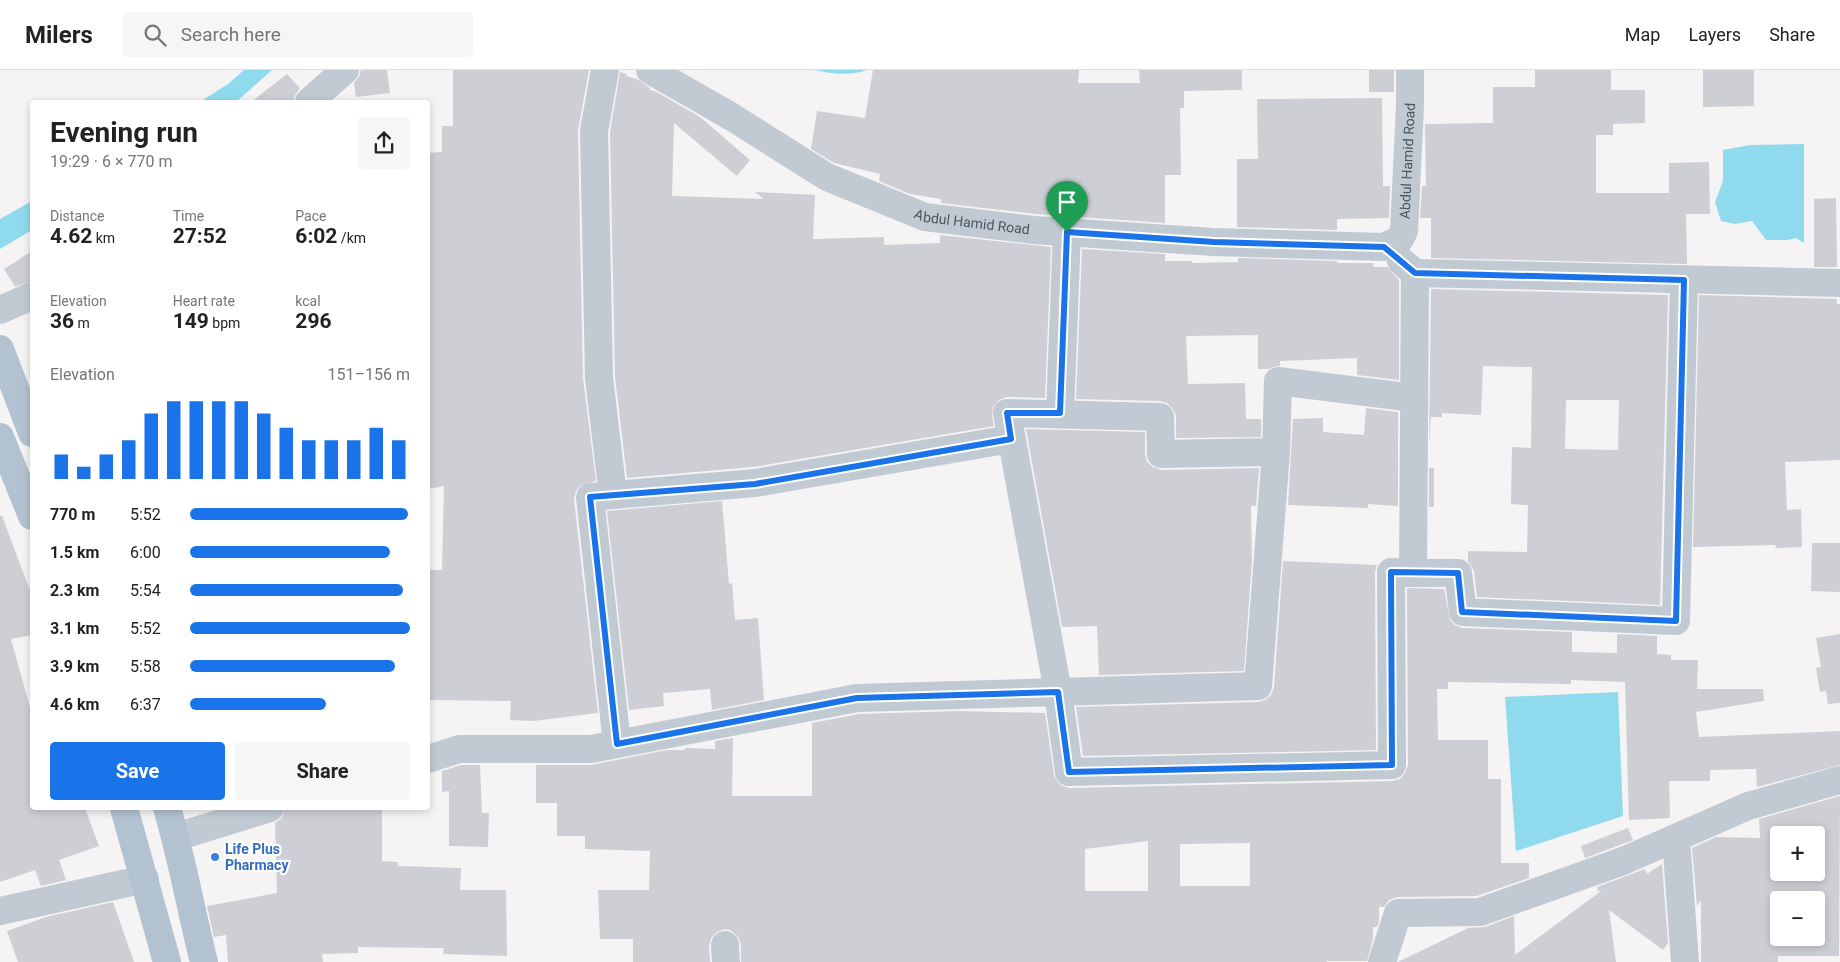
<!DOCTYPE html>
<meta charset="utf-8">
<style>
:root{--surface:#fff;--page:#f6f6f6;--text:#222;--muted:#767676;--line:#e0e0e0;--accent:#1a73e8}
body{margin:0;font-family:Roboto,sans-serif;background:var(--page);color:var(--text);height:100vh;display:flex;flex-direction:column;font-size:19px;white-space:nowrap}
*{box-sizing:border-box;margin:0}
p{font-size:16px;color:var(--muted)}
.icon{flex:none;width:28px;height:28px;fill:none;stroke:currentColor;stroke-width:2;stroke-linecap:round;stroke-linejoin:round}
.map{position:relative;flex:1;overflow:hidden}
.side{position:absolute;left:30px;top:30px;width:400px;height:710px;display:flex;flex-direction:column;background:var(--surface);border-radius:5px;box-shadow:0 2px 8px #0003}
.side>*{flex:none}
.controls{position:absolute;left:1770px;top:756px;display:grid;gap:10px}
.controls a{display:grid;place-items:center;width:55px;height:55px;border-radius:5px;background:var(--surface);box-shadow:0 2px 8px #0003;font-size:25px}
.pin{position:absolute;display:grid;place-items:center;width:42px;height:42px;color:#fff;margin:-51px -21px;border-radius:50% 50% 50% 0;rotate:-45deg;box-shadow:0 0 5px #0007}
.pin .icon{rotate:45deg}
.round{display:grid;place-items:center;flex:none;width:52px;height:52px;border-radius:5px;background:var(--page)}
.summary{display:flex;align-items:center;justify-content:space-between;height:85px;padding:0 20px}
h1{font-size:28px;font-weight:700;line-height:38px}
.stats{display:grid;grid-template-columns:repeat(3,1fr);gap:8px;height:85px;padding:5px 20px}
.stats div{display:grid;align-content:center}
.stats b{font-size:21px;font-weight:700}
.stats small{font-size:14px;font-weight:400}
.stats p{font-size:14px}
.chart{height:140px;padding:10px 20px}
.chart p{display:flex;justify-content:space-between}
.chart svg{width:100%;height:90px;margin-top:5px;stroke:var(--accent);stroke-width:6}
.primary-button{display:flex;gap:10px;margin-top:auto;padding:10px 20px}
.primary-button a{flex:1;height:58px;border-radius:5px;background:var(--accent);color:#fff;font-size:20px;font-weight:700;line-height:58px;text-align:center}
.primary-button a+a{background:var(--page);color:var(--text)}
ul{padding:0 20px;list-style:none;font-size:16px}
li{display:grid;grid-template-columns:80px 60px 1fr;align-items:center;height:38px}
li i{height:12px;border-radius:6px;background:var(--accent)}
header{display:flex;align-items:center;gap:30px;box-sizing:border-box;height:70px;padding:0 25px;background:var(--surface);border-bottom:1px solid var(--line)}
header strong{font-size:24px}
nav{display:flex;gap:28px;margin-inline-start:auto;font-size:18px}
.search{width:350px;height:45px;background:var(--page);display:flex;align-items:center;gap:12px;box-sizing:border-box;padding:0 18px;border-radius:5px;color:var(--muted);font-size:19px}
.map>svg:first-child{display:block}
.water{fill:#90daee}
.building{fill:#cdcfd5;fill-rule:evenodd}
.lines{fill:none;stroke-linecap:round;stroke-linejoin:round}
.minor{stroke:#c1cad2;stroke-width:28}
.major{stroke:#b3c2d1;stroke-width:28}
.route-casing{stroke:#fff;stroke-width:10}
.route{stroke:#1a73e8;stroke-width:6}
.shop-dot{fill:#3f7fe0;stroke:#fff;stroke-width:2}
.labels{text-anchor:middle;stroke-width:4.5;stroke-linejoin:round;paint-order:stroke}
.street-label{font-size:14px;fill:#4a5661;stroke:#fff}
.shop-label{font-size:14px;font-weight:bold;fill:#366cbe;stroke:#fff;text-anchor:start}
</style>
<header>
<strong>Milers</strong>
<div class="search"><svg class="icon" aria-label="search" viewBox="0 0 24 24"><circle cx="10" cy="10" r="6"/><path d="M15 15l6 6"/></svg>Search here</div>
<nav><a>Map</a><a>Layers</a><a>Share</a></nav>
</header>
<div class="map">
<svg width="1840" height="892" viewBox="0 0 1840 892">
<rect width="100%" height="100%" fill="#f5f3f3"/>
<g class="water">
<polygon points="244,0 272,0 236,32 200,32 228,14"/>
<path d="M815,0H867C850,6 832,4 815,0Z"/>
<polygon points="1804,74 1804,173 1796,168 1787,170 1766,170 1752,151 1735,154 1721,151 1715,132 1723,111 1723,80 1750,75"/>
<polygon points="32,131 32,160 0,179 0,149"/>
<polygon points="1618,622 1623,746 1516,781 1505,627"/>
</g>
<g class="building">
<polygon points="366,0 387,0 390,23 356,27 354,13 360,5 360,1"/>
<polygon points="453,0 589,0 578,61 583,308 596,411 581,415 576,421 574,429 598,643 533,651 510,650 511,631 428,630 428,500 442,500 444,416 428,419 428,83 442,82 442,56 453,56"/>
<polygon points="873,0 1079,0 1078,13 1140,13 1139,0 1242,0 1242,20 1184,21 1184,38 1180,38 1181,105 1165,105 1165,153 1035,144 941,133 941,129 910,124 879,111 880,104 834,93 811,79 817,41 865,48"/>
<rect x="1369" y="0" width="25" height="22"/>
<polygon points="1535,0 1611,0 1611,20 1645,20 1645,53 1613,54 1613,65 1596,65 1596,123 1669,123 1669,93 1709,92 1710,144 1686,144 1687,194 1431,188 1431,148 1420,148 1422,116 1426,116 1425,54 1493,53 1493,17 1535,17"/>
<polygon points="1703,0 1754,0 1754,36 1703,37"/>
<polygon points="620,2 627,4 626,6 637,9 650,18 650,20 655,21 700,47 750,90 737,106 674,53 672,126 764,129 755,122 815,125 813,169 884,167 884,175 940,173 940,165 1051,177 1045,328 1007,327 999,330 993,337 992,346 994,356 753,397 627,408 615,307 610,62"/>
<polygon points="287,4 300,18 294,27 294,32 251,32"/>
<polygon points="1382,28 1383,116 1390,116 1389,148 1337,149 1337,160 1237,157 1237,89 1258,89 1257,29"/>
<polygon points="1836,128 1837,197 1814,197 1814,129"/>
<polygon points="1082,179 1165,184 1165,191 1192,191 1192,193 1238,192 1238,188 1337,191 1337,193 1373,193 1373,197 1387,197 1399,210 1399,310 1357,305 1357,288 1280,291 1280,296 1272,297 1269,299 1258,299 1258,265 1186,266 1188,314 1245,313 1246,349 1261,349 1261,367 1176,368 1176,346 1173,339 1167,333 1160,331 1076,329"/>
<polygon points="32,181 32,211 15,217 4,199"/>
<path d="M1431,219L1668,225L1660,535L1477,527L1474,501L1468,491V481L1527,482L1528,435L1511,434L1512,377L1531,378L1532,297L1483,296L1481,345L1442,343V347H1431L1429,375ZM1566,330H1619L1618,380L1565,379Z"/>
<polygon points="1699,225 1837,229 1837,234 1840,234 1840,390 1785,392 1787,440 1801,439 1802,477 1776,478 1775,475 1693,477"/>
<polygon points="1366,338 1398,342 1398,436 1368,434 1368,438 1288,435 1293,349 1323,348 1323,362 1364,365"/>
<polygon points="1026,359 1145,362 1145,384 1147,392 1153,397 1161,400 1259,398 1256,436 1251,436 1252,490 1244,601 1099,605 1097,556 1062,557"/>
<rect x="1429" y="398" width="5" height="39"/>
<polygon points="722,431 729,514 732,513 735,550 758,548 764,630 712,640 710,619 663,623 664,636 629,640 607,441"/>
<polygon points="0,446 2,446 32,526 32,565 11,569 32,645 32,738 85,738 99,776 59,790 66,810 41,816 35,800 0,812"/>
<polygon points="1812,473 1840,473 1840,522 1811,521"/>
<polygon points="1283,491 1377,495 1375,502 1376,680 1083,686 1076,637 1258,632 1265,630 1271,625 1274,617"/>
<path d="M1407,518L1444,519L1450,550L1455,555L1462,558L1572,562V582L1617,583V564L1657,566V584L1671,585V590H1698L1697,619H1763L1764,631L1696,642L1699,667L1840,661V695L1757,717L1756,699L1710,700V711H1669L1670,748L1629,750L1625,612L1571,610V614L1448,612V619H1437L1438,670H1488V709H1501V793H1529V808L1477,826L1398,827L1389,830L1384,837H1379V852L1377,857H1373V869L1367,891H1327V892H741V874L738,867L732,861L725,859L717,862L711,868L709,876L710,892H633V869H600L598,820H649L650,781L585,779V766H557V733H536V695H591L667,680H685V678L715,679V671L733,668L732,726H812V653L859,644L958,641L1045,643L1054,705L1057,711L1062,716L1069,718L1393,711L1400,709L1405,703L1408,695ZM1148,771V821H1085V779ZM1250,773V816H1180V774Z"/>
<polygon points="1840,564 1840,633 1828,634 1826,621 1820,622 1816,598 1821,597 1816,568"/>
<polygon points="461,695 480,695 482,743 489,743 488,777 449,776 449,721 442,722 442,701"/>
<path d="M1840,726L1839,886H1778V892H1701V830L1697,836L1692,778L1716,767L1760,768L1759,749ZM1779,765H1816V802H1779ZM1779,830H1816V868H1779Z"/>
<polygon points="285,738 382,738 382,791 398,792 398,796 461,798 460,820 506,820 507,886 443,884 444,878 358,877 358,883 322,884 323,892 228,892 226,865 214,867 207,836 277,823 275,753 282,748"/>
<polygon points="1628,758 1633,770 1585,788 1581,776"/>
<polygon points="1662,794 1668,873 1663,880 1609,840 1616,892 1398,892 1468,858 1485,857 1514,846 1515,885 1601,821 1598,821 1597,817 1645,799 1647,804"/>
<polygon points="113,832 134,892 18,892 7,861 46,847"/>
</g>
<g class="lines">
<g class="minor">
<polyline points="605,0 594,61 599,308 613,425"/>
<path id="s1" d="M650,0L732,47L827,107L925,147L1034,160L1213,172L1384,177L1400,169L1404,161L1410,35V0"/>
<polyline points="309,32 345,0"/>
<polyline points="1401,191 1415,203 1840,213"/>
<polyline points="0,240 32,226"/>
<polyline points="1060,343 1067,162"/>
<polyline points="1276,382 1161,384 1160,347 1007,343 1058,622 1069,702 1392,695 1391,502 1413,503 1415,203"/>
<polyline points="1413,503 1458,503 1463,542 1676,551 1684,210"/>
<polyline points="617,674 590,427 755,413 1011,369"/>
<polyline points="428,689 459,679 591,679 857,628 1258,616 1276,382 1278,311 1414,328"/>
<polyline points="176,767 270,738"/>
<polyline points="1676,768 1685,892"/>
<polyline points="0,841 145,809"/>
<polyline points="725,875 726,892"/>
<polyline points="1382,892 1398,843 1480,842 1623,791 1748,736 1840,710"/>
</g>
<g class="major">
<polyline points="0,279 32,363"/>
<polyline points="0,367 32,446"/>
<polyline points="124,738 167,892"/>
<path d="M167,738C182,788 191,841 204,892"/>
</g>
</g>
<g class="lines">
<defs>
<polygon id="route" points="1067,162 1214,172 1384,177 1415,203 1684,210 1676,551 1462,542 1458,503 1391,502 1392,695 1069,702 1058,622 857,628 617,674 590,427 755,414 1011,369 1007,343 1060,343"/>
</defs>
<use href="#route" class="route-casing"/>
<use href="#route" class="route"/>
</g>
<circle class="shop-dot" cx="215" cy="787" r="5"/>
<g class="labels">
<g class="street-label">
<text dy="5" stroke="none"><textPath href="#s1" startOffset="870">Abdul Hamid Road</textPath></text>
<text dy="5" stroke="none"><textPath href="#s1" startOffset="360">Abdul Hamid Road</textPath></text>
</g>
<g class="shop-label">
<text x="225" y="784">Life Plus<tspan x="225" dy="16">Pharmacy</tspan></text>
</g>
</g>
</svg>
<div class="controls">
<a>+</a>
<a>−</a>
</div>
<div class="pin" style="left:1067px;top:162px;background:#1e9e55"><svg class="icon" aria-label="arrive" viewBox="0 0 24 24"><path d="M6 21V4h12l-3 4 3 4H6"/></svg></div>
<section class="side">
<div class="summary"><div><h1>Evening run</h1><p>19:29 · 6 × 770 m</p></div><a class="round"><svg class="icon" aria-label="share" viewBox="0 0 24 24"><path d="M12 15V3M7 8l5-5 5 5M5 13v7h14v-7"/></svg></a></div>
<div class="stats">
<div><p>Distance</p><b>4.62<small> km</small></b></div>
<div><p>Time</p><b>27:52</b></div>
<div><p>Pace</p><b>6:02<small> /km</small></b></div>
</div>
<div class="stats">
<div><p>Elevation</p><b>36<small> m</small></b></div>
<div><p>Heart rate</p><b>149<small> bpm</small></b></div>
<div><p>kcal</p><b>296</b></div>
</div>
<div class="chart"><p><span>Elevation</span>151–156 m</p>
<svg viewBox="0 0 160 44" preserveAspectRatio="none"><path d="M5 44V32M15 44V38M25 44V32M35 44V25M45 44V12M55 44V6M65 44V6M75 44V6M85 44V6M95 44V12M105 44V19M115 44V25M125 44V25M135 44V25M145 44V19M155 44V25"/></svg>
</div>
<ul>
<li><b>770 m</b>5:52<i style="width:99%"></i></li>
<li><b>1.5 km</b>6:00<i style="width:91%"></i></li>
<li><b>2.3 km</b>5:54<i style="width:97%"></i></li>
<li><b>3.1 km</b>5:52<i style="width:100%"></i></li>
<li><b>3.9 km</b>5:58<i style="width:93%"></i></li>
<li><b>4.6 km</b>6:37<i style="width:62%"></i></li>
</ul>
<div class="primary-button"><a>Save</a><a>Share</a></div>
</section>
</div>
